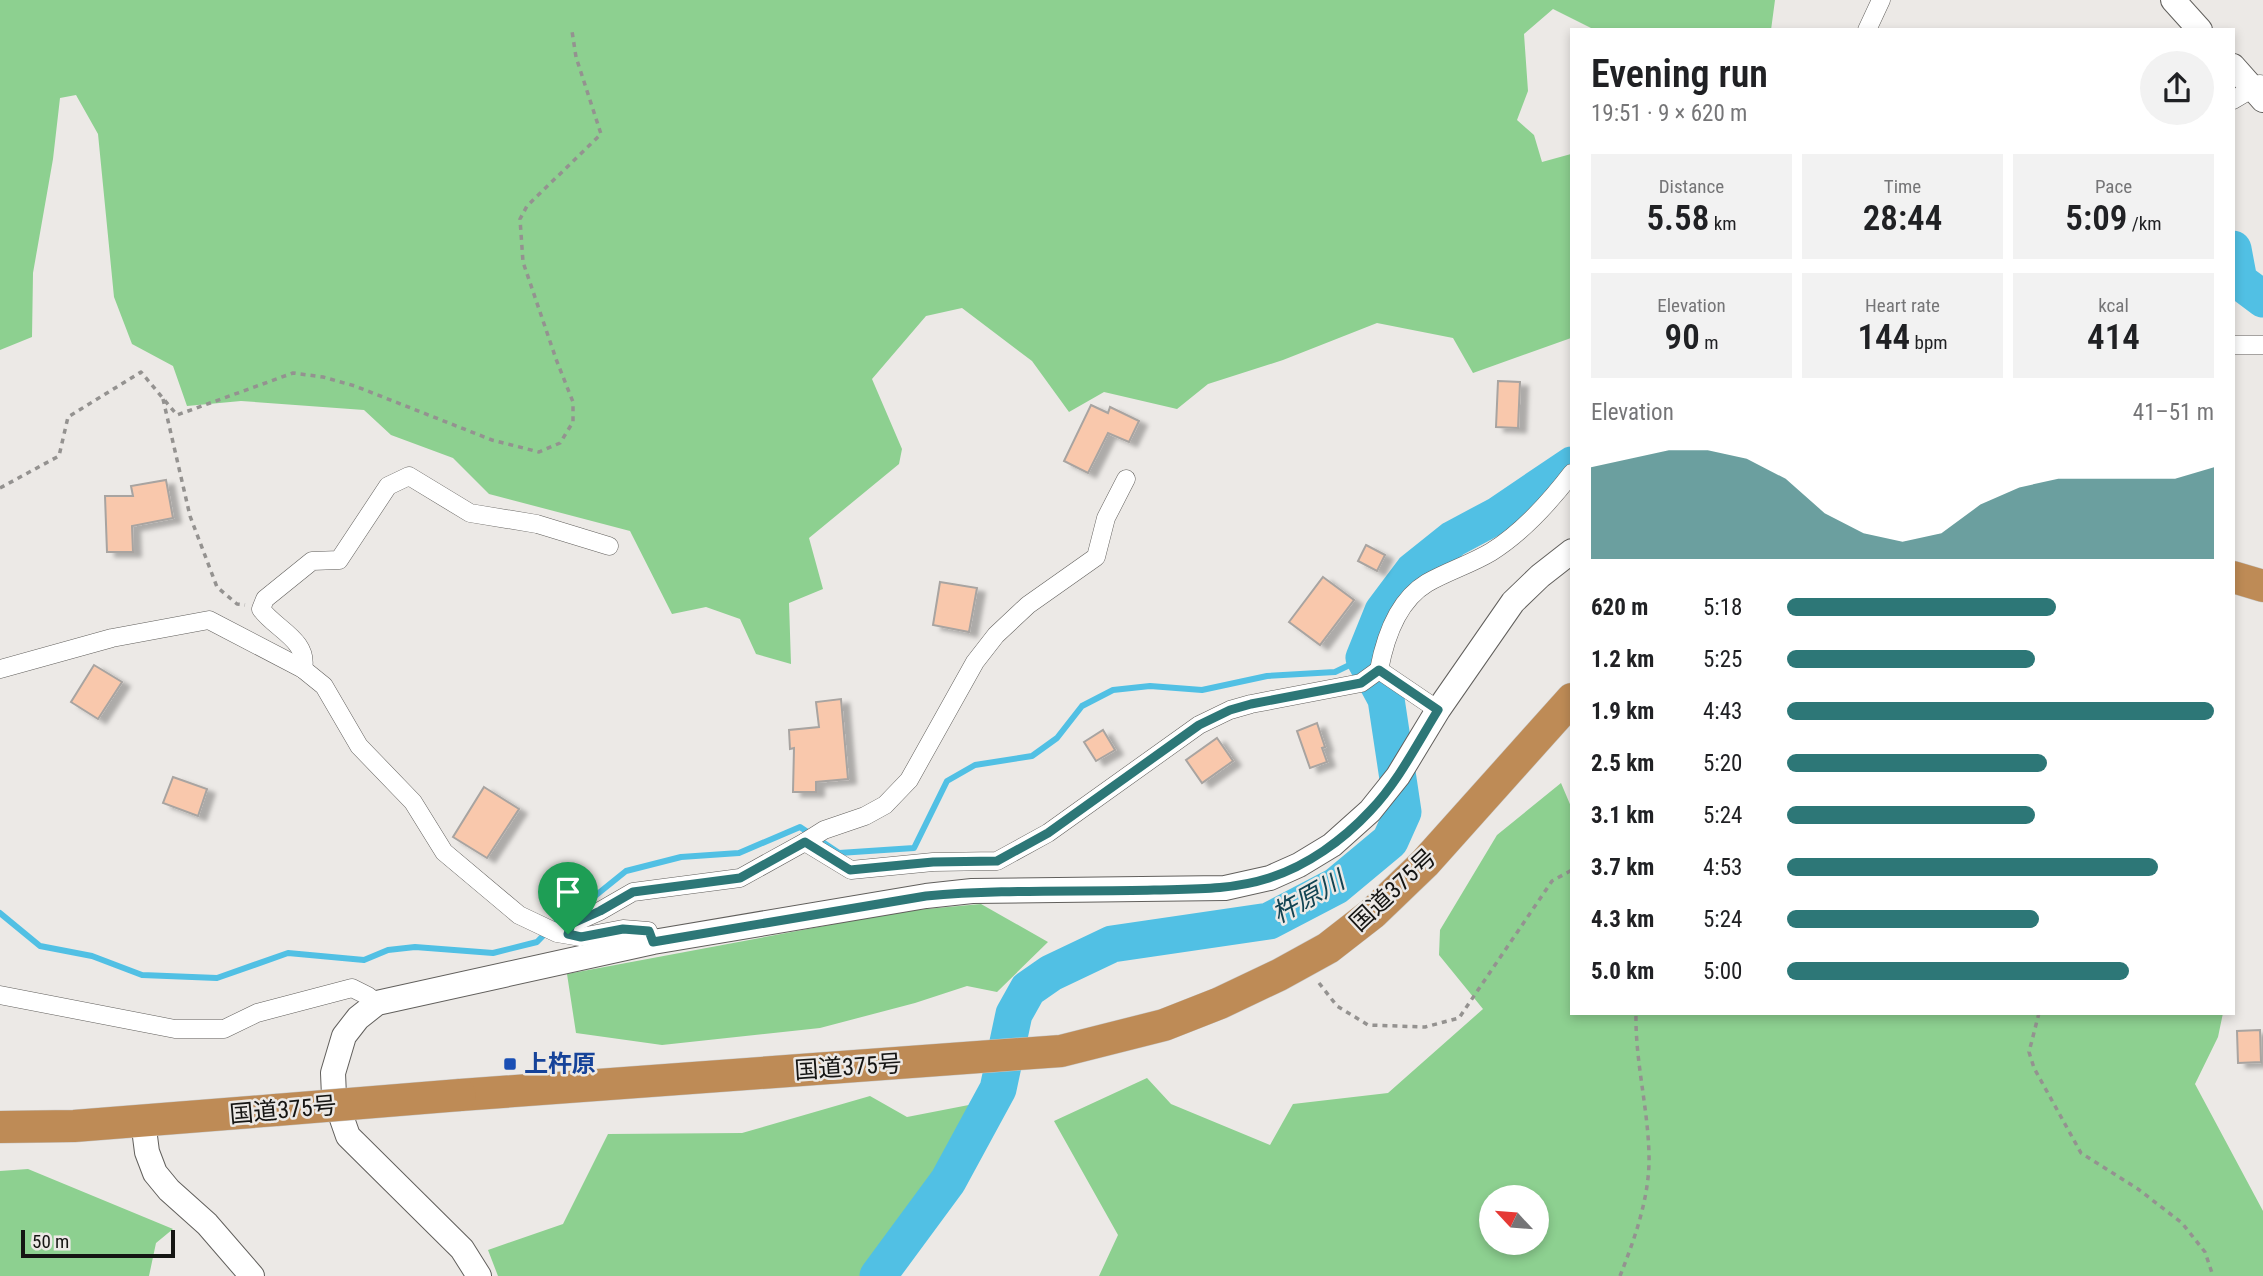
<!DOCTYPE html>
<meta charset="utf-8">
<style>
:root{--surface:#fff;--page:#f2f2f2;--text:#202124;--muted:#757577;--accent:#2d7777}
body{margin:0;font-family:"Roboto Condensed","Noto Sans JP",sans-serif;background:var(--page);color:var(--text);height:100vh;display:flex;flex-direction:column;font-size:26px;white-space:nowrap}
*{box-sizing:border-box;margin:0}
p{font-size:23px;color:var(--muted)}
.icon{flex:none;width:38px;height:38px;fill:none;stroke:currentColor;stroke-width:2;stroke-linecap:round;stroke-linejoin:round}
.map{position:relative;flex:1;overflow:hidden}
.sheet{position:absolute;left:1570px;top:28px;width:665px;height:987px;display:flex;flex-direction:column;background:var(--surface);border-radius:0px;box-shadow:0 4px 10px #0003}
.sheet>*{flex:none}
.needle{width:46px;rotate:296deg}
.buttons{position:absolute;left:1479px;top:1185px;display:grid;gap:14px}
.buttons a{display:grid;place-items:center;width:70px;height:70px;border-radius:50%;background:var(--surface);box-shadow:0 4px 10px #0003;font-size:35px}
.scale{position:absolute;left:21px;bottom:18px;width:154px;box-sizing:border-box;padding-left:7px;border:4px solid #151513;border-top:0;font-size:19px;line-height:24px;white-space:nowrap;color:#151513;-webkit-text-stroke:5px #ece9e6;paint-order:stroke}
.pin{position:absolute;display:grid;place-items:center;width:60px;height:60px;color:#fff;margin:-72px -30px;border-radius:50% 50% 50% 0;rotate:-45deg;box-shadow:0 0 7px #0007}
.pin .icon{rotate:45deg}
.round{display:grid;place-items:center;flex:none;width:74px;height:74px;border-radius:37px;background:var(--page)}
.headline{display:flex;align-items:center;justify-content:space-between;height:119px;padding:0 21px}
h1{font-size:38px;font-weight:600;line-height:52px}
.metrics{display:grid;grid-template-columns:repeat(3,1fr);gap:10px;height:119px;padding:7px 21px}
.metrics div{display:grid;align-content:center;border-radius:0px;background:var(--page);text-align:center}
.metrics b{font-size:35px;font-weight:600}
.metrics small{font-size:19px;font-weight:400}
.metrics p{font-size:19px}
.chart{height:196px;padding:14px 21px}
.chart p{display:flex;justify-content:space-between}
.chart svg{width:100%;height:126px;margin-top:7px;fill:var(--accent);opacity:.7}
ul{padding:0 21px;list-style:none;font-size:23px}
li{display:grid;grid-template-columns:112px 84px 1fr;align-items:center;height:52px}
li i{height:18px;border-radius:9px;background:var(--accent)}
.map>svg:first-child{display:block}
.forest{fill:#8dd090;fill-rule:evenodd}
.lines{fill:none;stroke-linecap:round;stroke-linejoin:round}
.stream{stroke:#51c0e4;stroke-width:6}
.river{stroke:#51c0e4;stroke-width:37}
.building{fill:#f9c8ac;stroke:#a8a4a1;stroke-width:2;filter:url(#shadow)}
.street-casing{stroke:#615f5c;stroke-width:19}
.secondary-casing{stroke:#615f5c;stroke-width:26}
.highway-casing{stroke:#c7c7c6;stroke-width:33}
.path{stroke:#949290;stroke-width:3.5;stroke-dasharray:5 5;stroke-linecap:butt}
.street{stroke:#fff;stroke-width:18}
.secondary{stroke:#fff;stroke-width:24}
.highway{stroke:#be8b56;stroke-width:32}
.highway-bridge-casing{stroke:#c7c7c6;stroke-width:33;stroke-linecap:butt}
.highway-bridge{stroke:#be8b56;stroke-width:32}
.route-casing{stroke:#fff;stroke-width:14}
.route{stroke:#2d7777;stroke-width:9}
.transit-dot{fill:#1a4fb4;stroke:#ece9e6;stroke-width:2.5}
.labels{text-anchor:middle;stroke-width:5;stroke-linejoin:round;paint-order:stroke}
.street-label{font-size:24px;fill:#151513;stroke:#ece9e6}
.transit-label{font-size:24px;font-weight:bold;fill:#164399;stroke:#ece9e6;text-anchor:start}
.water-label{font-size:26px;font-style:italic;fill:#124352;stroke:#ece9e6}
</style>
<div class="map">
<svg width="2263" height="1276" viewBox="0 0 2263 1276">
<defs>
<filter id="shadow"><feDropShadow dx="8" dy="4.5" stdDeviation="2" flood-color="#0004"/></filter>
</defs>
<rect width="100%" height="100%" fill="#ece9e6"/>
<g class="forest">
<polygon points="0,0 1775,0 1771,30 1595,30 1553,9 1524,34 1528,91 1517,120 1534,135 1542,162 1571,154 1571,338 1473,373 1453,338 1377,323 1283,360 1208,384 1177,409 1104,392 1069,412 1032,361 962,308 926,316 872,379 902,449 899,464 809,538 823,589 789,603 791,664 756,654 740,619 706,607 672,614 630,531 489,494 453,458 391,435 364,410 241,401 187,406 173,366 132,344 114,297 98,134 76,95 60,98 53,159 33,273 32,337 0,350"/>
<path d="M1561,783L1572,809V1013H2223L2218,1037L2195,1084L2263,1211V1276H1099L1118,1235L1054,1121L1147,1078L1171,1104L1270,1145L1293,1104L1388,1093L1483,1009L1439,955L1440,930L1497,835ZM1536,1197V1242H1491V1197Z"/>
<polygon points="981,904 1048,942 997,992 967,986 915,1003 820,1028 662,1045 576,1033 567,974 904,911"/>
<polygon points="870,1096 907,1117 979,1103 933,1180 868,1276 498,1276 488,1250 563,1224 608,1134 742,1133"/>
<polygon points="28,1169 173,1229 156,1243 149,1276 0,1276 0,1171"/>
</g>
<g class="lines">
<polyline class="stream" points="0,913 40,946 92,956 142,975 217,978 288,953 364,960 388,950 415,947 493,953 537,942 568,910 595,896 626,871 681,857 739,853 800,827 839,853 914,848 947,781 975,765 1032,756 1057,738 1082,706 1113,690 1150,686 1202,690 1267,676 1335,672 1364,658"/>
<g class="river">
<polyline points="2233,249 2239,281 2263,299"/>
<polyline points="878,1276 948,1181 998,1089 1014,1014 1028,989 1051,973 1112,944 1269,921 1336,886 1390,841 1403,812 1386,699 1364,658 1383,611 1413,571 1453,539 1498,515 1572,465"/>
</g>
</g>
<g class="building">
<polygon points="1498,381 1520,382 1518,428 1496,427"/>
<polygon points="1091,405 1108,413 1110,407 1139,421 1129,442 1108,433 1088,473 1064,461"/>
<polygon points="166,480 173,518 132,526 133,552 107,552 105,496 133,496 131,486"/>
<polygon points="1366,545 1385,555 1377,571 1358,561"/>
<polygon points="1323,577 1354,600 1320,645 1289,622"/>
<polygon points="940,582 977,588 969,632 933,625"/>
<polygon points="94,665 122,682 98,719 71,702"/>
<polygon points="841,699 848,779 816,782 816,792 793,792 794,748 790,749 789,730 819,727 816,702"/>
<polygon points="1317,723 1325,747 1322,748 1327,762 1310,768 1297,731"/>
<polygon points="1103,730 1115,750 1096,761 1084,742"/>
<polygon points="1217,738 1233,761 1202,783 1186,760"/>
<polygon points="173,777 207,789 198,816 163,803"/>
<polygon points="484,787 519,809 487,858 453,837"/>
<polygon points="2260,1030 2261,1062 2238,1063 2237,1031"/>
</g>
<g class="lines">
<defs>
<g id="street">
<polyline points="1867,30 1881,0"/>
<polyline points="2233,100 2260,84"/>
<polyline points="2233,345 2263,345"/>
<polyline points="0,669 112,638 209,620 303,669 324,686 359,746 413,802 444,852 519,915 557,933 581,937 623,929 648,931 653,942"/>
<path d="M303,669C309,640 275,629 261,609L265,599L312,561L339,560L388,486L409,476L470,513L537,524L609,546"/>
<path d="M1438,710L1379,670C1385,638 1397,601 1427,583C1448,571 1471,564 1491,552C1523,532 1549,503 1572,473"/>
<polyline points="805,842 851,870 933,862 997,861 1048,833 1199,725 1230,710 1251,704 1361,683 1379,670"/>
<polyline points="568,934 571,924 600,911 633,892 740,878 805,842 824,830 865,816 885,805 909,780 975,662 996,635 1028,605 1096,557 1106,518 1126,479"/>
<polyline points="0,995 175,1029 224,1029 257,1013 352,988 368,996 377,1003"/>
</g>
<g id="secondary">
<polyline points="2173,0 2200,30"/>
<polyline points="2233,66 2263,100"/>
<polyline points="143,1121 147,1152 155,1173 169,1190 207,1224 252,1276"/>
<polyline points="479,1276 462,1249 348,1136 334,1096 333,1073 344,1036 358,1018 377,1003 653,942 926,896 972,891 1225,888 1270,878 1299,865 1332,845 1370,811 1398,776 1438,710 1513,602 1540,576 1572,551"/>
</g>
<g id="highway">
<polyline points="2233,577 2263,586"/>
<polyline points="460,1095 1061,1051 1164,1025 1220,1003 1279,975 1328,948 1373,913 1425,863 1572,699"/>
<polyline points="0,1127 74,1126 276,1110"/>
</g>
</defs>
<use href="#street" class="street-casing"/>
<use href="#secondary" class="secondary-casing"/>
<use href="#highway" class="highway-casing"/>
<g class="path">
<polyline points="163,399 190,516 217,587 237,604 245,605"/>
<polyline points="0,488 59,456 68,417 141,372 177,415 293,373 323,377 355,386 492,440 539,452 560,443 573,422 573,402 556,359 523,262 520,219 527,206 601,134 576,57 572,31"/>
<polyline points="1319,983 1337,1006 1368,1025 1425,1027 1459,1018 1552,881 1572,870"/>
<polyline points="2039,1013 2029,1052 2034,1068 2081,1153 2138,1189 2182,1223 2205,1252 2213,1276"/>
<path d="M1620,1276C1635,1238 1650,1196 1649,1155C1648,1107 1635,1061 1636,1013"/>
</g>
<use href="#street" class="street"/>
<use href="#secondary" class="secondary"/>
<use href="#highway" class="highway"/>
<defs>
<polyline id="highway-bridge" points="276,1110 460,1095"/>
</defs>
<use href="#highway-bridge" class="highway-bridge-casing"/>
<use href="#highway-bridge" class="highway-bridge"/>
</g>
<g class="lines">
<defs>
<path id="route" d="M1379,670L1438,710C1417,744 1398,782 1370,811C1343,840 1307,866 1269,878C1232,890 1193,889 1154,890C1078,892 1001,889 926,896L653,942L649,931L623,929L581,937L568,934L571,924L600,911L633,892L740,878L805,842L850,870L933,862L997,861L1048,833L1199,725L1230,710L1251,704L1361,683Z"/>
</defs>
<use href="#route" class="route-casing"/>
<use href="#route" class="route"/>
</g>
<rect class="transit-dot" x="503" y="1057" width="14" height="14" rx="3.5"/>
<g class="labels">
<g class="street-label">
<text transform="translate(1393 890) rotate(-43)" y="8">国道375号</text>
<text transform="translate(848 1067) rotate(-4)" y="8">国道375号</text>
<text transform="translate(283 1110) rotate(-5)" y="8">国道375号</text>
</g>
<g class="transit-label">
<text x="524" y="1072">上杵原</text>
</g>
<g class="water-label">
<text transform="translate(1308 897) rotate(-29)" y="9">杵原川</text>
</g>
</g>
</svg>
<div class="buttons">
<a><svg class="needle" viewBox="-14 -14 28 28"><path d="M0-13l5 13h-10z" fill="#e53935"/><path d="M0 13l5-13h-10z" fill="#757577"/></svg></a>
</div>
<div class="scale">50 m</div>
<div class="pin" style="left:568px;top:934px;background:#1e9e55"><svg class="icon" aria-label="arrive" viewBox="0 0 24 24"><path d="M6 21V4h12l-3 4 3 4H6"/></svg></div>
<section class="sheet">
<div class="headline"><div><h1>Evening run</h1><p>19:51 · 9 × 620 m</p></div><a class="round"><svg class="icon" aria-label="share" viewBox="0 0 24 24"><path d="M12 15V3M7 8l5-5 5 5M5 13v7h14v-7"/></svg></a></div>
<div class="metrics">
<div><p>Distance</p><b>5.58<small> km</small></b></div>
<div><p>Time</p><b>28:44</b></div>
<div><p>Pace</p><b>5:09<small> /km</small></b></div>
</div>
<div class="metrics">
<div><p>Elevation</p><b>90<small> m</small></b></div>
<div><p>Heart rate</p><b>144<small> bpm</small></b></div>
<div><p>kcal</p><b>414</b></div>
</div>
<div class="chart"><p><span>Elevation</span>41–51 m</p>
<svg viewBox="0 0 160 44" preserveAspectRatio="none"><path d="M0 44V12L10 9L20 6L30 6L40 9L50 16L60 28L70 35L80 38L90 35L100 25L110 19L120 16L130 16L140 16L150 16L160 12V44z"/></svg>
</div>
<ul>
<li><b>620 m</b>5:18<i style="width:63%"></i></li>
<li><b>1.2 km</b>5:25<i style="width:58%"></i></li>
<li><b>1.9 km</b>4:43<i style="width:100%"></i></li>
<li><b>2.5 km</b>5:20<i style="width:61%"></i></li>
<li><b>3.1 km</b>5:24<i style="width:58%"></i></li>
<li><b>3.7 km</b>4:53<i style="width:87%"></i></li>
<li><b>4.3 km</b>5:24<i style="width:59%"></i></li>
<li><b>5.0 km</b>5:00<i style="width:80%"></i></li>
</ul>
</section>
</div>
